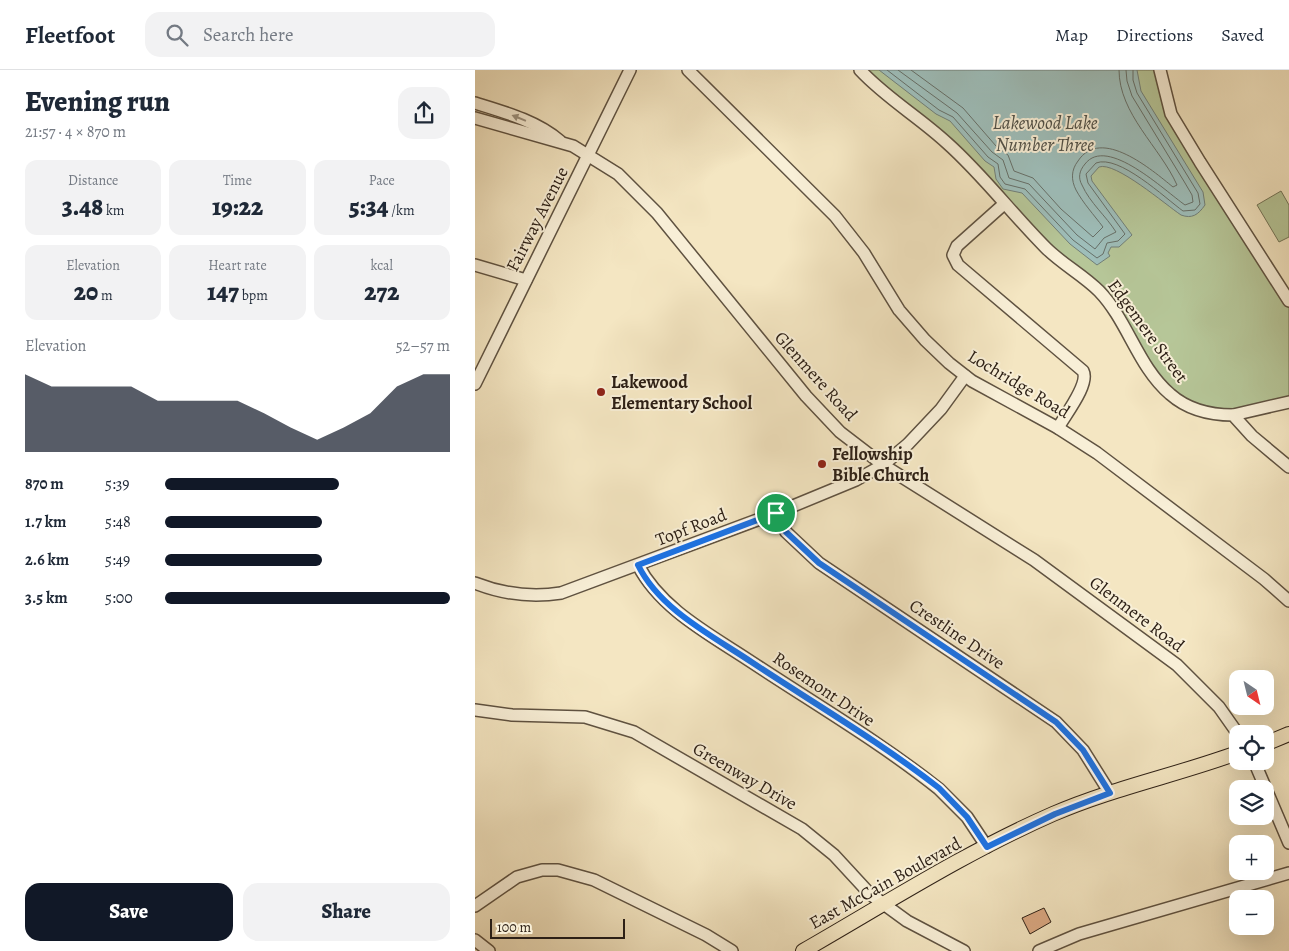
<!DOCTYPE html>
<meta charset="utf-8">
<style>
:root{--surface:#fff;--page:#f2f2f3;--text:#1f2937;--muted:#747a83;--line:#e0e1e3;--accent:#111827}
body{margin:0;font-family:Alegreya,serif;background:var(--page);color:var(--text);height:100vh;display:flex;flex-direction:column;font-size:19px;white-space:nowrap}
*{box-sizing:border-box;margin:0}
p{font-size:16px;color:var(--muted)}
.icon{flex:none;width:28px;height:28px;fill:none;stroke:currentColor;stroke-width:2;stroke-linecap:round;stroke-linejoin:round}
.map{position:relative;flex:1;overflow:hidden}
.drawer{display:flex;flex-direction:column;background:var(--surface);width:475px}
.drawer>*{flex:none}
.needle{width:32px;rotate:145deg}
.tools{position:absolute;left:754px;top:600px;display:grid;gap:10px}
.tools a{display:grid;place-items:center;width:45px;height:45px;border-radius:10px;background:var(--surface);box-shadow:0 5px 20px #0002;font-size:25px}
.scale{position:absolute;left:15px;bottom:12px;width:135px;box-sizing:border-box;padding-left:5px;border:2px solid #2d2016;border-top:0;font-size:14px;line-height:18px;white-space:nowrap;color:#2d2016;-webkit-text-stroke:4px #f8efd7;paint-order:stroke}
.pin{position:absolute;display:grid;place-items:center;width:42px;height:42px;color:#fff;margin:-21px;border:2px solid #fff;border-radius:50%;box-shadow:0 1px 5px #0007}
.round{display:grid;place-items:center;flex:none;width:52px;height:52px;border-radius:15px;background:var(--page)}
.summary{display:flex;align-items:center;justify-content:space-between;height:85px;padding:0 25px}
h1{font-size:28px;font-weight:800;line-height:38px}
.stats{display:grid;grid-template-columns:repeat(3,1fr);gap:8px;height:85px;padding:5px 25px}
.stats div{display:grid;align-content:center;border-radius:12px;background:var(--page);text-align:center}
.stats b{font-size:25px;font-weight:800}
.stats small{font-size:14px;font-weight:400}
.stats p{font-size:14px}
.chart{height:140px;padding:10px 25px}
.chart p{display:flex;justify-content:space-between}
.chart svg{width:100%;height:90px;margin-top:5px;fill:var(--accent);opacity:.7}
.cta{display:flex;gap:10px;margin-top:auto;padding:10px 25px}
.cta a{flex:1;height:58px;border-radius:15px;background:var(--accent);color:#fff;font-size:20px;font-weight:800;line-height:58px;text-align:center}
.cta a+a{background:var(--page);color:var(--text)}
ul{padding:0 25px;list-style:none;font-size:16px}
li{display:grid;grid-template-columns:80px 60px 1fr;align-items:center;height:38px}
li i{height:12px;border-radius:6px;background:var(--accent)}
header{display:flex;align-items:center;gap:30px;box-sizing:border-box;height:70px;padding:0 25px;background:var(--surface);border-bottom:1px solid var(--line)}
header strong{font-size:24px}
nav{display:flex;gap:28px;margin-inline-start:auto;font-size:18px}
.search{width:350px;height:45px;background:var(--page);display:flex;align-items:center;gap:12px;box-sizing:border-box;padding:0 18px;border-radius:15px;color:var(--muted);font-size:19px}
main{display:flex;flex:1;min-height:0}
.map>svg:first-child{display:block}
.green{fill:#b6c698;stroke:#727357}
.water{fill:#9ebeba;stroke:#717f78}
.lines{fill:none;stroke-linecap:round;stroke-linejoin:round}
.shore{stroke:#666f68;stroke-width:1}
.building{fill:#daa882;stroke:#2d2016}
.minor-casing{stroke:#5f5241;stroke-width:14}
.major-casing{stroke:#2d2016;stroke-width:16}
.minor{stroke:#f8efd7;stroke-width:11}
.major{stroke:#f4e6c2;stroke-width:14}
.oneway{fill:#9d9280}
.route-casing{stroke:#fff;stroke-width:10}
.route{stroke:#1a73e8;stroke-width:6}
.poi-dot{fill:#8f2418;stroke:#f8efd7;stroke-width:2}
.labels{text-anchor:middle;stroke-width:4;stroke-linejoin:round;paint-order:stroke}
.street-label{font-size:18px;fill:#2d2016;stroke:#f8efd7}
.poi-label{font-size:18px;font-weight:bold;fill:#2d2016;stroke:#f8efd7;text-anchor:start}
.water-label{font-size:19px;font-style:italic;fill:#4f4f47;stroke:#f8efd7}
</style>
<header>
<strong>Fleetfoot</strong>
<div class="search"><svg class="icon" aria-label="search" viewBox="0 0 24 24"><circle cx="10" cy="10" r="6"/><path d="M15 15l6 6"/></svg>Search here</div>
<nav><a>Map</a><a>Directions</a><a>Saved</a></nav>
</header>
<main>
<section class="drawer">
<div class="summary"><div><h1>Evening run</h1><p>21:57 · 4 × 870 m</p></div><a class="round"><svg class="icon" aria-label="share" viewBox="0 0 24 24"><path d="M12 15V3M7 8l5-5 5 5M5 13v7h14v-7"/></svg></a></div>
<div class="stats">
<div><p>Distance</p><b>3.48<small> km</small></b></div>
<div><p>Time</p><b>19:22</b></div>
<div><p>Pace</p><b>5:34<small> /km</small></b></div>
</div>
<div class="stats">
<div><p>Elevation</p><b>20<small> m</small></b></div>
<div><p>Heart rate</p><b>147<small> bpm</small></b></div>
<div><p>kcal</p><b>272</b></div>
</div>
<div class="chart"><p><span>Elevation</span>52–57 m</p>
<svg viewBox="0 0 160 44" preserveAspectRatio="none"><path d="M0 44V6L10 12L20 12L30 12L40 12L50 19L60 19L70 19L80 19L90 25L100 32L110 38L120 32L130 25L140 12L150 6L160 6V44z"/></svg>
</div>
<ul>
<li><b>870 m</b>5:39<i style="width:61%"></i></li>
<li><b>1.7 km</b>5:48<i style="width:55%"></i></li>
<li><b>2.6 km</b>5:49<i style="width:55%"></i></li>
<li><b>3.5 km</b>5:00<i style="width:100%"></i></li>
</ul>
<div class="cta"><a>Save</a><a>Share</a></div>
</section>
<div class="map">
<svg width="814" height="881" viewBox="0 0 814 881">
<rect width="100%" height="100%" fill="#f4e6c2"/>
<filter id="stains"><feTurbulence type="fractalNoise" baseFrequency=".004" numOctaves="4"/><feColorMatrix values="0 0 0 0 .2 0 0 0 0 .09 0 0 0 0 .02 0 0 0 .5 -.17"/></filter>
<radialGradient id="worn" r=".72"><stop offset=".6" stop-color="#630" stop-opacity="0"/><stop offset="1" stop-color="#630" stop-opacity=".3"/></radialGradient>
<g class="green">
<polygon points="384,0 679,0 690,27 814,229 814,332 758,345 713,336 669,291 632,229 589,194 491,90"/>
<polygon points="806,121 814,135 814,167 804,172 782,135"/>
</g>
<path class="water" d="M404,0H662L666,21L728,122L730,135C723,145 717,149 706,145C691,135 640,91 624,97L616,106L617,111L657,165L644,177H636L633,183L635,186L622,195L595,174L547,123L528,119L521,109L519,97L510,91L475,51L461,44Z"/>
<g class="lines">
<g class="shore">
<path d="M412,0L464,40L478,47L513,87L523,94L525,107L530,114L550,119L598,170L622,188L628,184L632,173L643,171L650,164L613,113L611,104L621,93C644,84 690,128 708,141L720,140L725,134L723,123L662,23L658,10V0"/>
<path d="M423,0L482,43L517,82L528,90L534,108L554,114L602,165L620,179L629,168L641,162C631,146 615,133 607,115C603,108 604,101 610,94C632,65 690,121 710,135L718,132L717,125L710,113L657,26L652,11L651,0"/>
<path d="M436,0L488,38L521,76L533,85L539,101L558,108L586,139L618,167L628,157C619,145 608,133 601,120C596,110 596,100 603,91C626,56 677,100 698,117L702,115C685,77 644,44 644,0"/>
</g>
</g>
<polygon class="building" points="569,838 576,852 555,864 547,848"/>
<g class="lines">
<defs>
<g id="minor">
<polyline points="213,0 360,146 389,183 424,240 450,270 474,293 497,311 583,358 622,383 789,509 814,531"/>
<path d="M385,0C411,28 444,47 472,73C508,105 537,144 571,178C587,194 608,205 624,221C653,251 663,297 695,324C713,340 735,345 758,345L777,366L814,397"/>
<polyline points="685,0 696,44 725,92 814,231"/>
<path d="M0,33C29,42 62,51 85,71"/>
<polyline points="0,48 98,76 143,104 182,143 331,326 365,362 408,395 559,490 702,595 744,637 763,664"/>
<path d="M529,134L482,176L478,185L483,195L608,301C615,314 590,345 583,358"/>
<polyline points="0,195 51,210"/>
<polyline points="0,314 155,0"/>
<polyline points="758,345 814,332"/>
<polyline points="301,443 311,462 344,493 581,652 608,680 635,723"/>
<path d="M163,495C186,540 238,566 278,593C340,634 405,672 464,719L492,747L512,777"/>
<path d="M0,513C28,524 55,528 86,523L301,443L381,410L408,395L433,374L466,339L490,306"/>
<polyline points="0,640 37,645 110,647 159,662 327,759 359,785 395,824 432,851 489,881"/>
<polyline points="779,691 814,773"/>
<polyline points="0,836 42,807 67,800 83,800 119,810 231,865 257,881"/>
<polyline points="0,870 14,881"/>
<polyline points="564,881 604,864 814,803"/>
</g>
<g id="major">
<polyline points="790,674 814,664"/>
<path d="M328,881C410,834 491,782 578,744C638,718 702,705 762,683"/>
</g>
</defs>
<use href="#minor" class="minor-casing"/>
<use href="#major" class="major-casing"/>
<use href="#minor" class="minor"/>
<use href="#major" class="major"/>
</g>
<defs><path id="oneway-solid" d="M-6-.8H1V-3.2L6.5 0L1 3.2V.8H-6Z" transform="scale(1.25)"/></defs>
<use class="oneway" href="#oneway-solid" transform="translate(44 48) rotate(-158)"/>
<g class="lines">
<defs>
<path id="route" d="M301,443L311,462L344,493L581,652L608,680L635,723L580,744L512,777L492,747L464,718C405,672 340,634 278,593C238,566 185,540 163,495Z"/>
</defs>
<use href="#route" class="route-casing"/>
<use href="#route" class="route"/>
</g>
<g class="poi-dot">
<circle cx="126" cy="322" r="5"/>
<circle cx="347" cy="394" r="5"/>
</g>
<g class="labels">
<g class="street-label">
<text transform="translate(62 149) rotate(-63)" y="6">Fairway Avenue</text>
<text transform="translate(673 261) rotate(54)" y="6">Edgemere Street</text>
<text transform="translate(341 306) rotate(48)" y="6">Glenmere Road</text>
<text transform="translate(544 314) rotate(31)" y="6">Lochridge Road</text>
<text transform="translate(216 457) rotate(-21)" y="6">Topf Road</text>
<text transform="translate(662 544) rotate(37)" y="6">Glenmere Road</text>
<text transform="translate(482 564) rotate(34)" y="6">Crestline Drive</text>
<text transform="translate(349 619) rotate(34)" y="6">Rosemont Drive</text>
<text transform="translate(270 706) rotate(30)" y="6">Greenway Drive</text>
<text transform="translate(410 813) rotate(-29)" y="6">East McCain Boulevard</text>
</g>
<g class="poi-label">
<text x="136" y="318">Lakewood<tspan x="136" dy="21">Elementary School</tspan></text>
<text x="357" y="390">Fellowship<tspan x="357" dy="21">Bible Church</tspan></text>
</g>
<g class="water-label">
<text x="570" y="59">Lakewood Lake<tspan x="570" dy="22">Number Three</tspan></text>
</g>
</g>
<rect width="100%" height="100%" filter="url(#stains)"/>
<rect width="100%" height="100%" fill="url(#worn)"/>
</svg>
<div class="tools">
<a><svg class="needle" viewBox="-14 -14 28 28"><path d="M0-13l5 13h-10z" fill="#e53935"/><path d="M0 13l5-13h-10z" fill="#747a83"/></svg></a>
<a><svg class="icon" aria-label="locate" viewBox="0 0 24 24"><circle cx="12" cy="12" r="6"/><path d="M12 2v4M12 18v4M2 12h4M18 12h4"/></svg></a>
<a><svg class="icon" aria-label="layers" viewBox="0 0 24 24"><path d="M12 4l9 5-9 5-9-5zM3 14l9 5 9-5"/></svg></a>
<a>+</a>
<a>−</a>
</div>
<div class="scale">100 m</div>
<div class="pin" style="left:301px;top:443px;background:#1e9e55"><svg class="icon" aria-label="arrive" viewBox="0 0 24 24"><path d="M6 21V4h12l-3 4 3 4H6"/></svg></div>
</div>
</main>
